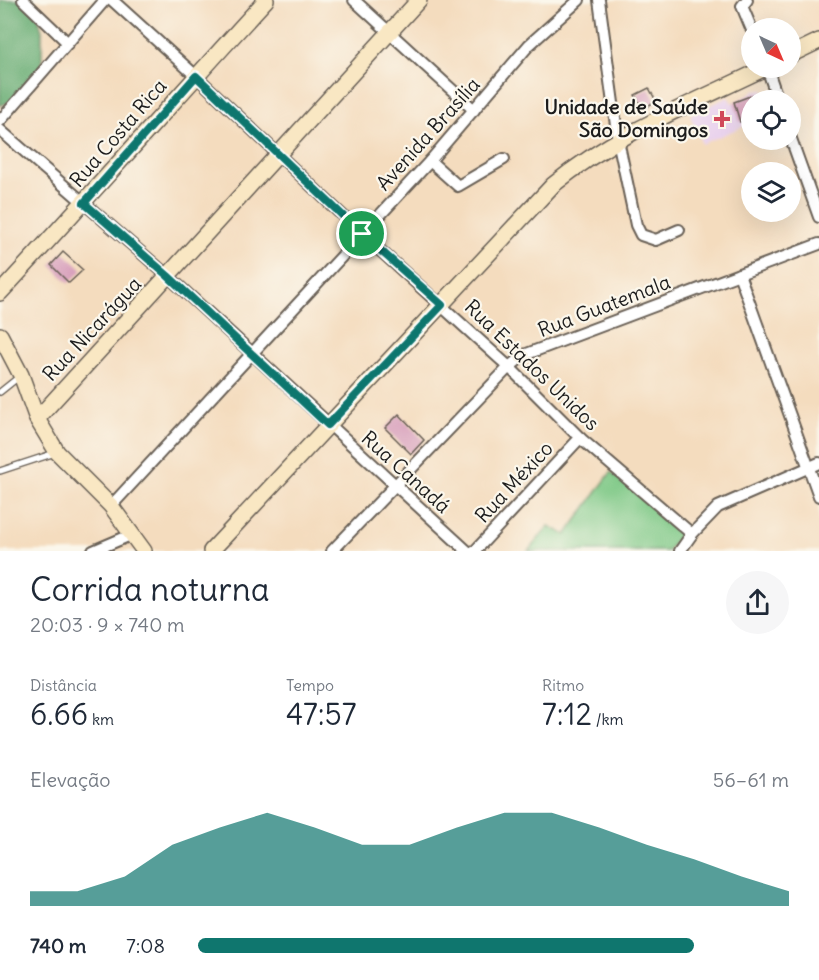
<!DOCTYPE html>
<html lang="pt">
<meta charset="utf-8">
<style>
:root{--surface:#fff;--page:#f6f6f7;--text:#1f2937;--muted:#747a83;--accent:#0f766e}
body{margin:0;font-family:Delius,sans-serif;background:var(--page);color:var(--text);height:100vh;display:flex;flex-direction:column;font-size:22px;white-space:nowrap}
*{box-sizing:border-box;margin:0}
p{font-size:20px;color:var(--muted)}
.icon{flex:none;width:33px;height:33px;fill:none;stroke:currentColor;stroke-width:2;stroke-linecap:round;stroke-linejoin:round}
.map{position:relative;height:551px;overflow:hidden}
.panel{display:flex;flex-direction:column;background:var(--surface);flex:1}
.panel>*{flex:none}
.needle{width:39px;rotate:136deg}
.buttons{position:absolute;left:741px;top:18px;display:grid;gap:12px}
.buttons a{display:grid;place-items:center;width:60px;height:60px;border-radius:50%;background:var(--surface);box-shadow:0 6px 24px #0002;font-size:30px}
.pin{position:absolute;display:grid;place-items:center;width:51px;height:51px;color:#fff;margin:-26px;border:3px solid #fff;border-radius:50%;box-shadow:0 2px 6px #0007}
.round{display:grid;place-items:center;flex:none;width:63px;height:63px;border-radius:32px;background:var(--page)}
.summary{display:flex;align-items:center;justify-content:space-between;height:102px;padding:0 30px}
h1{font-size:33px;font-weight:600;line-height:45px}
.stats{display:grid;grid-template-columns:repeat(3,1fr);gap:9px;height:102px;padding:6px 30px}
.stats div{display:grid;align-content:center}
.stats b{font-size:30px;font-weight:600}
.stats small{font-size:16px;font-weight:400}
.stats p{font-size:16px}
.chart{height:168px;padding:12px 30px}
.chart p{display:flex;justify-content:space-between}
.chart svg{width:100%;height:108px;margin-top:6px;fill:var(--accent);opacity:.7}
ul{padding:0 30px;list-style:none;font-size:20px}
li{display:grid;grid-template-columns:96px 72px 1fr;align-items:center;height:45px}
li i{height:15px;border-radius:8px;background:var(--accent)}
.map>svg:first-child{display:block}
.built{fill:#e9d2ed}
.green{fill:#7dc885;stroke:#4c7250;stroke-width:1.5}
.forest{fill:#66ac72;stroke:#416447;stroke-width:1.5}
.building{fill:#d8a0bc}
.lines{fill:none;stroke-linecap:round;stroke-linejoin:round}
.lane-casing{stroke:#685f55;stroke-width:8}
.street-casing{stroke:#685f55;stroke-width:14}
.secondary-casing{stroke:#685f55;stroke-width:18}
.lane{stroke:#fff;stroke-width:5}
.street{stroke:#fff;stroke-width:10}
.secondary{stroke:#f9e7c3;stroke-width:15}
.route-casing{stroke:#fff;stroke-width:12}
.route{stroke:#0f766e;stroke-width:8}
.poi-dot{fill:#d1495b;stroke:#fbf7ec;stroke-width:2}
.labels{text-anchor:middle;stroke-width:4.5;stroke-linejoin:round;paint-order:stroke}
.poi-label{font-size:20px;font-weight:bold;fill:#1c1c1c;stroke:#fbf7ec;text-anchor:end}
.street-label{font-size:20px;fill:#1c1c1c;stroke:#fbf7ec}
</style>
<div class="map">
<svg width="819" height="551" viewBox="0 0 819 551">
<rect width="100%" height="100%" fill="#fbf7ec"/>
<filter id="ink" filterUnits="userSpaceOnUse"><feTurbulence type="fractalNoise" baseFrequency=".0167" numOctaves="2"/><feDisplacementMap in="SourceGraphic" scale="12" xChannelSelector="R" yChannelSelector="G"/><feConvolveMatrix kernelMatrix="1 2 1 2 8 2 1 2 1" color-interpolation-filters="sRGB"/></filter>
<filter id="wash" filterUnits="userSpaceOnUse"><feTurbulence type="fractalNoise" baseFrequency=".008" numOctaves="4" result="noise"/><feDisplacementMap in="SourceGraphic" scale="24" xChannelSelector="R" yChannelSelector="G"/><feGaussianBlur stdDeviation="1.35" result="paint"/><feColorMatrix in="noise" values="0 0 0 0 0 0 0 0 0 0 0 0 0 0 0 0 0 1.4 0 .05"/><feComposite in="paint" operator="in"/></filter>
<g filter="url(#wash)">
<rect width="100%" height="100%" fill="#f4dcbe"/>
<polygon class="built" points="763,90 767,100 752,100 751,123 702,144 690,115 728,97 732,103 749,95 754,91"/>
<polygon class="green" points="611,472 682,532 668,551 528,551 549,526 566,535"/>
<polygon class="forest" points="0,0 34,0 42,31 42,67 20,98 0,106"/>
<g id="blocks">
<g class="building">
<polygon points="649,88 656,101 643,109 635,95"/>
<polygon points="758,93 761,100 752,100 752,119 740,122 734,102"/>
<polygon points="63,252 83,270 69,283 51,265"/>
<polygon points="399,414 424,440 411,454 385,428"/>
</g>
</g>
</g>
<g filter="url(#ink)">
<use href="#blocks" fill-opacity="0" stroke="#685f55" stroke-width="1.5"/>
<g class="lines">
<defs>
<g id="lane">
<polyline points="0,392 20,376"/>
<polyline points="0,471 55,453"/>
</g>
<g id="street">
<polyline points="23,0 68,43"/>
<polyline points="112,0 196,76 362,234 509,367 580,438 692,534"/>
<polyline points="354,0 474,110"/>
<polyline points="599,0 618,140 636,225 641,235 656,240 679,230"/>
<polyline points="747,0 742,6 752,30"/>
<polyline points="767,68 778,100"/>
<polyline points="0,121 105,0"/>
<polyline points="0,130 168,276 467,551"/>
<polyline points="790,136 819,217"/>
<polyline points="430,161 458,186 504,159"/>
<polyline points="739,274 819,496"/>
<polyline points="111,506 430,161 529,45 579,0"/>
<polyline points="93,551 133,534"/>
<polyline points="332,551 509,367 524,355 819,244"/>
<polyline points="475,551 580,438"/>
<polyline points="680,551 692,534 718,507 819,463"/>
</g>
<g id="secondary">
<polyline points="790,55 819,41"/>
<path d="M0,293C90,196 177,97 266,0"/>
<polyline points="0,335 21,375 37,419 57,452 111,506 144,551"/>
<polyline points="37,419 419,0"/>
<path d="M211,551L553,185C615,134 693,103 765,68"/>
</g>
</defs>
<use href="#lane" class="lane-casing"/>
<use href="#street" class="street-casing"/>
<use href="#secondary" class="secondary-casing"/>
<use href="#lane" class="lane"/>
<use href="#street" class="street"/>
<use href="#secondary" class="secondary"/>
</g>
</g>
<g class="lines" filter="url(#ink)">
<defs>
<polygon id="route" points="196,76 362,234 442,305 328,425 168,276 84,203"/>
</defs>
<use href="#route" class="route-casing"/>
<use href="#route" class="route"/>
</g>
<path class="poi-dot" d="M719 110h6v6h6v6h-6v6h-6v-6h-6v-6h6z"/>
<g class="labels">
<g class="poi-label">
<text x="708" y="114">Unidade de Saúde<tspan x="708" dy="23">São Domingos</tspan></text>
</g>
<g class="street-label">
<text transform="translate(118 133) rotate(-49)" y="7">Rua Costa Rica</text>
<text transform="translate(428 134) rotate(-48)" y="7">Avenida Brasília</text>
<text transform="translate(604 306) rotate(-21)" y="7">Rua Guatemala</text>
<text transform="translate(92 329) rotate(-47)" y="7">Rua Nicarágua</text>
<text transform="translate(532 365) rotate(44)" y="7">Rua Estados Unidos</text>
<text transform="translate(406 472) rotate(42)" y="7">Rua Canadá</text>
<text transform="translate(514 482) rotate(-47)" y="7">Rua México</text>
</g>
</g>
</svg>
<div class="buttons">
<a><svg class="needle" viewBox="-14 -14 28 28"><path d="M0-13l5 13h-10z" fill="#e53935"/><path d="M0 13l5-13h-10z" fill="#747a83"/></svg></a>
<a><svg class="icon" aria-label="locate" viewBox="0 0 24 24"><circle cx="12" cy="12" r="6"/><path d="M12 2v4M12 18v4M2 12h4M18 12h4"/></svg></a>
<a><svg class="icon" aria-label="layers" viewBox="0 0 24 24"><path d="M12 4l9 5-9 5-9-5zM3 14l9 5 9-5"/></svg></a>
</div>
<div class="pin" style="left:362px;top:234px;background:#1e9e55"><svg class="icon" aria-label="arrive" viewBox="0 0 24 24"><path d="M6 21V4h12l-3 4 3 4H6"/></svg></div>
</div>
<section class="panel">
<div class="summary"><div><h1>Corrida noturna</h1><p>20:03 · 9 × 740 m</p></div><a class="round"><svg class="icon" aria-label="share" viewBox="0 0 24 24"><path d="M12 15V3M7 8l5-5 5 5M5 13v7h14v-7"/></svg></a></div>
<div class="stats">
<div><p>Distância</p><b>6.66<small> km</small></b></div>
<div><p>Tempo</p><b>47:57</b></div>
<div><p>Ritmo</p><b>7:12<small> /km</small></b></div>
</div>
<div class="chart"><p><span>Elevação</span>56–61 m</p>
<svg viewBox="0 0 160 44" preserveAspectRatio="none"><path d="M0 44V38L10 38L20 32L30 19L40 12L50 6L60 12L70 19L80 19L90 12L100 6L110 6L120 12L130 19L140 25L150 32L160 38V44z"/></svg>
</div>
<ul>
<li><b>740 m</b>7:08<i style="width:84%"></i></li>
</ul>
</section>
